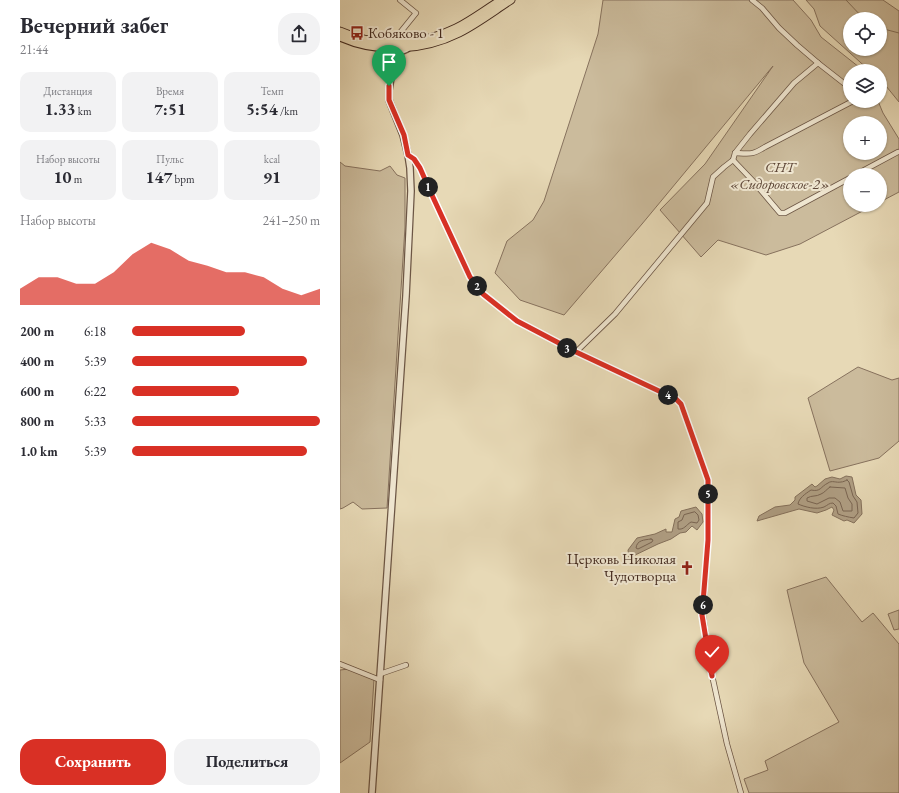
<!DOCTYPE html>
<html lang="ru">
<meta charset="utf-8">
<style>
:root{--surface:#fff;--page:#f2f2f3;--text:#2b2b33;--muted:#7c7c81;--accent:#d93025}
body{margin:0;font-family:"EB Garamond",serif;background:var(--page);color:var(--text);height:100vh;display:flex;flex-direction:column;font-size:15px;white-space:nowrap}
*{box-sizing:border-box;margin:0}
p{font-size:13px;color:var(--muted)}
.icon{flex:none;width:22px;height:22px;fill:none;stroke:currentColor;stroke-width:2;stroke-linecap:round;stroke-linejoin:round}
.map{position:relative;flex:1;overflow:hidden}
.sheet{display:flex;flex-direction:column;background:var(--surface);width:340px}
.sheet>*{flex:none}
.tools{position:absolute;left:503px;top:12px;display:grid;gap:8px}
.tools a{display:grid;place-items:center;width:44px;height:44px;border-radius:50%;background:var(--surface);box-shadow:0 1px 3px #0004;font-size:20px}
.pin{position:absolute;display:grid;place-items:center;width:34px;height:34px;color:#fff;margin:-41px -17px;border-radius:50% 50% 50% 0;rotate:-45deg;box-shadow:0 0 4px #0007}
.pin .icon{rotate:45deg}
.km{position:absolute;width:20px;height:20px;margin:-10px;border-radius:50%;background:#222;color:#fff;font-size:11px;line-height:20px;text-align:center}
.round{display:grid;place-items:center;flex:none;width:42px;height:42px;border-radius:16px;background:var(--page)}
.summary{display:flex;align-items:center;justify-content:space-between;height:68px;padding:0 20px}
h1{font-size:22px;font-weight:700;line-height:30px}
.figures{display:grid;grid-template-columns:repeat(3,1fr);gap:6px;height:68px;padding:4px 20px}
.figures div{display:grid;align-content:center;border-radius:10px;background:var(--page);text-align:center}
.figures b{font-size:17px;font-weight:700}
.figures small{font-size:11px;font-weight:400}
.figures p{font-size:11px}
.chart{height:112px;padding:8px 20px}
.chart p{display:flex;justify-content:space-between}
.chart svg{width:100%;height:72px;margin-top:4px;fill:var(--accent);opacity:.7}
.primary-button{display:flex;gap:8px;margin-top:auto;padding:8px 20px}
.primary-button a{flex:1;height:46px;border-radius:16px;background:var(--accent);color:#fff;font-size:16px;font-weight:700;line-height:46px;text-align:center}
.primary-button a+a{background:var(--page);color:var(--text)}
ul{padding:0 20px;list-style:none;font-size:13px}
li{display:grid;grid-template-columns:64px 48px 1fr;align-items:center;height:30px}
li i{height:10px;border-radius:5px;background:var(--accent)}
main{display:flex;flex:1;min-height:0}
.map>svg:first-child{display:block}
.green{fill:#cbbb9c;stroke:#87725e;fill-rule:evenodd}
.water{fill:#af9e83;stroke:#84705b}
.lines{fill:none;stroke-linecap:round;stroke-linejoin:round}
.shore{stroke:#796451;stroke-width:1}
.stream{stroke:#84705b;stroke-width:1}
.minor-casing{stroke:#6c5645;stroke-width:6}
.tertiary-casing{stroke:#6c5645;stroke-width:8}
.trunk-casing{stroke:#432a1f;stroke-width:9}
.minor{stroke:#efe6d0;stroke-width:4.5}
.tertiary{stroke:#efe6d0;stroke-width:5.5}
.trunk{stroke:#e7d9b6;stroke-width:7}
.route-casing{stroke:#fff;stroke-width:8}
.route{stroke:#d93025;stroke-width:5}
.labels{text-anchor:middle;stroke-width:4;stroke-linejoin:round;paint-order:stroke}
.poi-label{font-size:15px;fill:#432a1f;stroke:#efe6d0;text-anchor:start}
.park-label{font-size:15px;font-style:italic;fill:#5e4738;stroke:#efe6d0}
</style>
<main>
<section class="sheet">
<div class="summary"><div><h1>Вечерний забег</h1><p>21:44</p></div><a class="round"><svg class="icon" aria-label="share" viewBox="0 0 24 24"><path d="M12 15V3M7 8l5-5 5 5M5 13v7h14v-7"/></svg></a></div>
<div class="figures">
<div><p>Дистанция</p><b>1.33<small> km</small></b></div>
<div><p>Время</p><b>7:51</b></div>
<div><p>Темп</p><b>5:54<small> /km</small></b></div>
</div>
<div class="figures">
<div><p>Набор высоты</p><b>10<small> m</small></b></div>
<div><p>Пульс</p><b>147<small> bpm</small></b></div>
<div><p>kcal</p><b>91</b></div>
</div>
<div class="chart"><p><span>Набор высоты</span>241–250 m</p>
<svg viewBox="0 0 160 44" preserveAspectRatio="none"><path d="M0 44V34L10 27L20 27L30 31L40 31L50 24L60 13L70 6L80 10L90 17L100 20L110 24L120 24L130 27L140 34L150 38L160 34V44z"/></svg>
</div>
<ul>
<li><b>200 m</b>6:18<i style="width:60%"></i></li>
<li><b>400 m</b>5:39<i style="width:93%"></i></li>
<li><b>600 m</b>6:22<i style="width:57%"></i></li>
<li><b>800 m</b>5:33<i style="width:100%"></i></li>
<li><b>1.0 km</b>5:39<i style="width:93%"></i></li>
</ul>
<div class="primary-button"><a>Сохранить</a><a>Поделиться</a></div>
</section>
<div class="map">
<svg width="559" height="793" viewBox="0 0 559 793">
<rect width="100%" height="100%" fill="#e7d9b6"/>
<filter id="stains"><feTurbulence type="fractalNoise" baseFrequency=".005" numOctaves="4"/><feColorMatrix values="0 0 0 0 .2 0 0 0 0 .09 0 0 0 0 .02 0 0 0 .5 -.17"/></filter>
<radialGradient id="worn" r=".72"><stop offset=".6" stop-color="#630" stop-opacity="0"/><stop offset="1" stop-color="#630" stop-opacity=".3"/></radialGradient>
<g class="green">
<path d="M263,0H453L471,20L481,37L524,71H510V101H538L543,113L559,139V192L540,202V175H510V205H534L460,244L426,255L378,240L361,257L320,210L365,164L433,66L302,224L224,315L180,300L155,273L167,241L193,220L204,201L258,34ZM510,123H540V153H510Z"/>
<path d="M466,0H543L559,11V102L546,86L540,80V71H530L480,26L474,9ZM510,19H540V49H510Z"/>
<polygon points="0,162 5,166 40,171 50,166 57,175 65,178 65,227 47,508 22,509 13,502 3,508 0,509"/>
<polygon points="518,367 552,380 559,378 559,441 539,458 490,471 468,398"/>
<polygon points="486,577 522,622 533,613 559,644 559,793 409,793 404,779 428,770 425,761 499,722 464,663 447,590"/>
<polygon points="559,610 559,629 554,630 548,614"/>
<polygon points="9,669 34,679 30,742 0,763 0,670"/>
</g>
<g class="water">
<polygon points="506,476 512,477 516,495 521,500 522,514 514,523 507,520 504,521 492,515 494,510 492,507 486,510 477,513 459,509 417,521 419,516 435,507 450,505 455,500 455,497 472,484 475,487 477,486 485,479 492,477 500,479"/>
<polygon points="356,507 362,514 363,522 357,530 352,526 346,532 340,533 331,539 318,544 289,558 288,550 297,538 315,534 326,529 326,532 332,532 335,519 339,517 341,511"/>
</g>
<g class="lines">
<g class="shore">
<path d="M507,480L509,482L513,496L517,502L518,513L514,518C508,517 503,516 498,514L496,506L493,503C489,503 488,505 484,507C476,510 465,507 458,504C459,498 465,494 471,490C481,492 480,487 488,483C492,480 496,483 501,482C503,482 505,481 507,480Z"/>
<path d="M490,487L505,488L508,498L512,504V511H503L500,502L495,498H489L477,504L467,501V498C472,495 476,497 481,494C484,493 487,489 490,487Z"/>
<path d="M355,512L358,515L359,520L357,523L351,522C346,525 344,530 338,529V522L342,520L344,515Z"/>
<path d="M311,539L313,540L312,542L298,549L296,548C297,540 304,540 311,539Z"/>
</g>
<g class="stream">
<polyline points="506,0 524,19"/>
<polyline points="540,28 559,33"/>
</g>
<defs>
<g id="minor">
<polyline points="412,0 422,8 439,28 457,45 478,63 510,88"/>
<polyline points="57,43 59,34 76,13 60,0"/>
<path d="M395,153C411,154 412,155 425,147L513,101"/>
<polyline points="68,155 74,159 80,168 91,193 130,277 143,294 177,321 236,352 336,399 341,404 368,480 368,541 363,615 372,675 387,744 401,793"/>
<polyline points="393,160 412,180 440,213 445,213 510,178"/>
<polyline points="515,175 558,152"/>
<polyline points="236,352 275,314 367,203 373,177 384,167 393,160 395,153 410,134 454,83 478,63"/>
<polyline points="0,664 40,680"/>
<polyline points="40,674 66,665"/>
</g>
<g id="tertiary">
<path d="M41,48C48,51 51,54 53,62"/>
<polyline points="32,793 66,296 69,234 71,191 70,168 68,155 63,135 49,100 49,90 54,59 60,52 67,49"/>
</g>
<g id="trunk">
<path d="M0,31C38,48 80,46 116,28C132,20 146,9 161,0"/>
<path d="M0,37C37,54 83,51 119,33C137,24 154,11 171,0"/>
</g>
</defs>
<use href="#minor" class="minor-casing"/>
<use href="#tertiary" class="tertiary-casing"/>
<use href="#trunk" class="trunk-casing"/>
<use href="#minor" class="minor"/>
<use href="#tertiary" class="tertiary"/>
<use href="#trunk" class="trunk"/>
</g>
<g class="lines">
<defs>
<polyline id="route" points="49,86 49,100 64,135 68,155 74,159 80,168 91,193 130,277 143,294 177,321 236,352 336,399 341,404 368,480 368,540 362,615 372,676"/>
</defs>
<use href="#route" class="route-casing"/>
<use href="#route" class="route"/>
</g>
<defs>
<symbol id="bus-bare" viewBox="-9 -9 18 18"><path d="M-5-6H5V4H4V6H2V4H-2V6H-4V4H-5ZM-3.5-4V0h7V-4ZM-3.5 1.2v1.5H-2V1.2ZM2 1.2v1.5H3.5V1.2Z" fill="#8f2418" stroke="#efe6d0" stroke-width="2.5" paint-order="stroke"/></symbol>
<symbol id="church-bare" viewBox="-9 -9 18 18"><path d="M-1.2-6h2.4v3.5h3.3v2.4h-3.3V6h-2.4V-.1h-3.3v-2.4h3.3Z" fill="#8f2418" stroke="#efe6d0" stroke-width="2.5" paint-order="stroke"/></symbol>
</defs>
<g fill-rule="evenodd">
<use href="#bus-bare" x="7" y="23" width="20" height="20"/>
<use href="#church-bare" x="337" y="558" width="20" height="20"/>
</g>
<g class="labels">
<g class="poi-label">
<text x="28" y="38">Кобяково - 1</text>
<text x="336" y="564" text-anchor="end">Церковь Николая<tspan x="336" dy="17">Чудотворца</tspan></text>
</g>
<g class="park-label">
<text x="440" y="172">СНТ<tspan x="440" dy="17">«Сидоровское-2»</tspan></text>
</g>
</g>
<rect width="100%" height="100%" filter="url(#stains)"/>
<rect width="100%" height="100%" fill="url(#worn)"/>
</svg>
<div class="tools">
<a><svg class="icon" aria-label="locate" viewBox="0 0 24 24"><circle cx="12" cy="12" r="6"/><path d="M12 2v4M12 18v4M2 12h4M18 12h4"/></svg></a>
<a><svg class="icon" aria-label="layers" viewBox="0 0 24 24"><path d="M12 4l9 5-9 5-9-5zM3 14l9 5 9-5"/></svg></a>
<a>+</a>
<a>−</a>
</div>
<div class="pin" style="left:49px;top:86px;background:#1e9e55"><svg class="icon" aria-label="arrive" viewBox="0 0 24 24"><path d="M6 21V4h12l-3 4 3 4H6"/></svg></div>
<div class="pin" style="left:372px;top:676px;background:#d93025"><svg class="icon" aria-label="check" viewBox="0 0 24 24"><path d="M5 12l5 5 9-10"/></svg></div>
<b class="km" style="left:88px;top:187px">1</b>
<b class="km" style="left:137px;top:286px">2</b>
<b class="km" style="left:227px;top:348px">3</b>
<b class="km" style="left:328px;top:395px">4</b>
<b class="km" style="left:368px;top:494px">5</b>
<b class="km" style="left:363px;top:605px">6</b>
</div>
</main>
